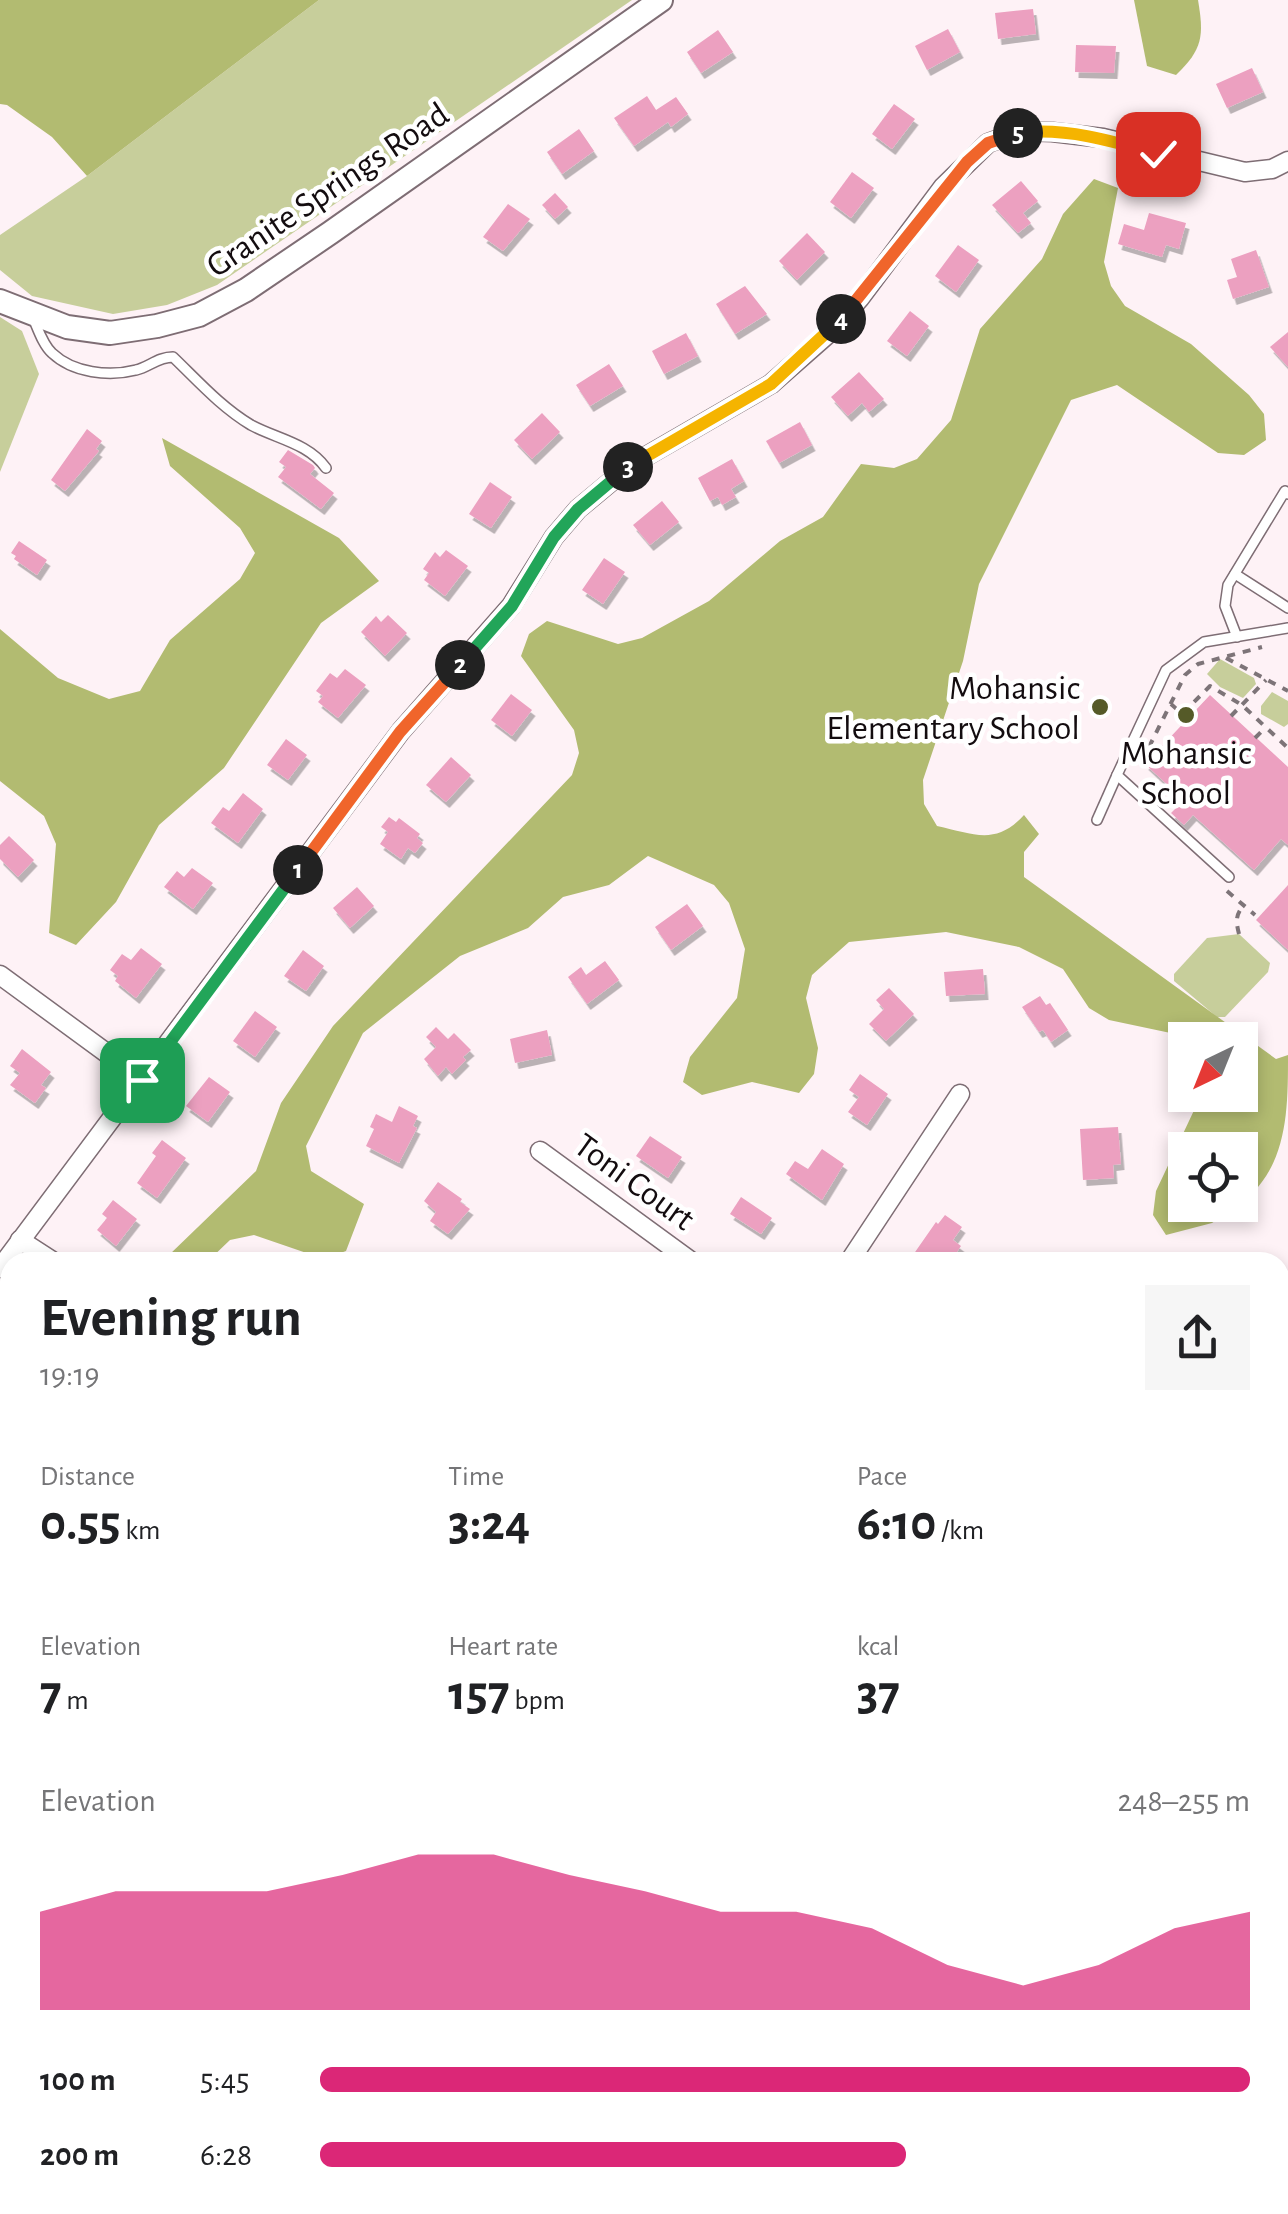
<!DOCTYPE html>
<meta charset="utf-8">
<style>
:root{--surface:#fff;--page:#f6f6f6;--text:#202124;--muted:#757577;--accent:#db2777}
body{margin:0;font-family:"Alegreya Sans",sans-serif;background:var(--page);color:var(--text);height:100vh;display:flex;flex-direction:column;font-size:38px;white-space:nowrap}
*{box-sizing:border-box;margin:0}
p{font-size:32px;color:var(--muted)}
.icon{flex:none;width:55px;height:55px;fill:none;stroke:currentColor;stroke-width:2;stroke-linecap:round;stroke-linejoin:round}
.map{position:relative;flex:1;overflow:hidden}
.drawer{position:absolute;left:0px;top:1252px;width:1290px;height:962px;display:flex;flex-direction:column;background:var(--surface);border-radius:30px 30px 0 0;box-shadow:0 5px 15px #0003}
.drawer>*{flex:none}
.needle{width:65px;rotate:223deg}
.tools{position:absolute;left:1168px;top:1022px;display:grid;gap:20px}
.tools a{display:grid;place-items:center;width:90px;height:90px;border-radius:0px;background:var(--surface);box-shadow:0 5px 15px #0003;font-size:50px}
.pin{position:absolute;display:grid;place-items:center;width:85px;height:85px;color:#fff;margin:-42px;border-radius:20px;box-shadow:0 5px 15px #0006}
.km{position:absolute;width:50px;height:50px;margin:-25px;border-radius:50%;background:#222;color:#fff;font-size:28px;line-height:50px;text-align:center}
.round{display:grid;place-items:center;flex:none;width:105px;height:105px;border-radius:0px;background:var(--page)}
.headline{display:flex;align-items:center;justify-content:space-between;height:170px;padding:0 40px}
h1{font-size:55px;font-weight:700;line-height:75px}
.stats{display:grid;grid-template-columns:repeat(3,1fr);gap:15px;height:170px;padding:10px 40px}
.stats div{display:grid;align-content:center}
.stats b{font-size:50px;font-weight:700}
.stats small{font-size:28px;font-weight:400}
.stats p{font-size:28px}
.chart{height:280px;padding:20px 40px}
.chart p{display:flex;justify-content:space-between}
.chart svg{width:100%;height:180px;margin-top:10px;fill:var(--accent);opacity:.7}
ul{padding:0 40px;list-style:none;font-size:32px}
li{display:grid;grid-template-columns:160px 120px 1fr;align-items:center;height:75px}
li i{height:25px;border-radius:12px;background:var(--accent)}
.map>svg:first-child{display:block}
.green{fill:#c7ce9b}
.forest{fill:#b2bb71}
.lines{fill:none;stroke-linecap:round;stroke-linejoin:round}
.stream{stroke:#cc83a2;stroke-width:5}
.building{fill:#eca0c0;filter:url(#shadow)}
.service-casing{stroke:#7e6d74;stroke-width:12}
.minor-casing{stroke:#7e6d74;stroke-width:21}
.tertiary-casing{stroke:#7e6d74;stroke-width:26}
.path{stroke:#7d7478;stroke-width:4;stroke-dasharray:8 8;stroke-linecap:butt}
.service{stroke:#fff;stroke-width:9}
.minor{stroke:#fff;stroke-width:18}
.tertiary{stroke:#fff;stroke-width:22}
.split-1-casing{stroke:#fff;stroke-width:20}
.split-2-casing{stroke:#fff;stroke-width:20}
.split-3-casing{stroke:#fff;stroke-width:20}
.split-4-casing{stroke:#fff;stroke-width:20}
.split-5-casing{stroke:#fff;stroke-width:20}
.split-6-casing{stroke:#fff;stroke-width:20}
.split-1{stroke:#22a559;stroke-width:12}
.split-2{stroke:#f0652b;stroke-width:12}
.split-3{stroke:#22a559;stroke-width:12}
.split-4{stroke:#f5b400;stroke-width:12}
.split-5{stroke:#f0652b;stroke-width:12}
.split-6{stroke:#f5b400;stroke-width:12}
.poi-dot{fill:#555a28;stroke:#fff;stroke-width:4}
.labels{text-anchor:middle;stroke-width:9;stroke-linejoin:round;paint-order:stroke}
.street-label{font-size:35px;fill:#130c0f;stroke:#fff}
.poi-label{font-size:35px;fill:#130c0f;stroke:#fff;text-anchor:end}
</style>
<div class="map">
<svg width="1288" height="2214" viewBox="0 0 1288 2214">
<defs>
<filter id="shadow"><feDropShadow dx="3.5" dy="6" stdDeviation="0" flood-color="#0004"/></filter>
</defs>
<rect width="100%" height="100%" fill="#fef2f6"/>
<g class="green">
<polygon points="319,0 632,0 217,285 167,305 113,314 32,296 0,270 0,235 87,176"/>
<polygon points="0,317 22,331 39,374 0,472"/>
<polygon points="1220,659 1254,678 1256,684 1243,698 1220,687 1207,674"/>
<polygon points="1272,692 1288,701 1288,724 1284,727 1261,714 1261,706"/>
<polygon points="1239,934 1270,963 1268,972 1225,1017 1217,1017 1174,981 1174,974 1207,938"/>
</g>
<g class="forest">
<polygon points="0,0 319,0 87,176 52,137 7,105 0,104"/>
<path d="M1134,0H1198C1204,36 1203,49 1176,75L1147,66Z"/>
<path d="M1094,179L1118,188L1104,262L1111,286L1125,306L1191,344L1249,395L1264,414L1266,440L1244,455L1218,453L1117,385L1071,400L979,584L963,661L923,780L924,804L937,826C974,834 996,846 1024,815L1039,834L1024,852V877L1276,1059L1288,1055C1288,1111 1288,1168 1240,1204V1150H1185V1205H1238L1212,1223L1166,1235L1153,1215L1156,1191L1197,1104L1195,1095H1240V1040H1185V1055L1180,1035L1109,1020L1089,1008L1063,969L1019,947L946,932L849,942L812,975L806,998L818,1048L814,1074L799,1093L752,1082L702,1095L683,1082L690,1057L737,998L745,949L729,903L714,885L648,856L609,885L563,897L528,928L460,956L363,1033L306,1146L311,1171L364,1204L346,1251L324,1259L254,1235L230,1240L207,1262H170L169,1255L256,1171L281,1103L333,1026L572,775L579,753L574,730L521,656L529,634L547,621L618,644L642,638L709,601L780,541L823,517L861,464L894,468L917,459L951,420L980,329L1042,259L1063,214Z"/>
<polygon points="162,438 339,538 379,581 321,623 224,768 159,825 116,902 76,945 49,933 56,844 44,816 0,781 0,629 58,678 109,699 140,691 170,640 240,579 255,553 240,528 170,466"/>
<polygon points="0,1406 10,1412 10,1458 0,1460"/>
<polygon points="1288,1900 1288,2023 1280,2033 1280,1901"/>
<polygon points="578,2205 637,2205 630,2214 573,2214"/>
</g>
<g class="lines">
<g class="stream">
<polyline points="1280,1991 1288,1981"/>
<polyline points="1098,2214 1107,2205"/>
</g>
</g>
<g class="building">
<polygon points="1033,9 1036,34 998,39 995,13"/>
<polygon points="948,29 960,52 927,70 915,46"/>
<polygon points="718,30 733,52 701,73 687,52"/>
<polygon points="1076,45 1116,46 1114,73 1075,72"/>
<polygon points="1252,68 1263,92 1227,108 1216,84"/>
<polygon points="647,96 656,110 676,97 688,114 671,127 668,122 634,146 614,118"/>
<polygon points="894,104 915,119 892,149 872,134"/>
<polygon points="579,129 594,151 562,174 547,152"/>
<polygon points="852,172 874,188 851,218 830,202"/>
<polygon points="1021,181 1038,201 1023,213 1031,223 1018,233 992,205"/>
<polygon points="555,193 568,207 555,219 542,205"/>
<polygon points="508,204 530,219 503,251 483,237"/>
<polygon points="1149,213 1186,223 1179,249 1166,245 1162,257 1118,244 1124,224 1144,230"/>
<polygon points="807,233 825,252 797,280 779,261"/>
<polygon points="958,245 979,260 956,292 935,276"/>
<polygon points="1256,250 1269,287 1233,299 1227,280 1237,277 1231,259"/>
<polygon points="745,286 767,314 735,334 716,304"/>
<polygon points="910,311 929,326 907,356 887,341"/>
<polygon points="1288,332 1288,367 1270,347"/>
<polygon points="686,333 698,356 664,374 652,351"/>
<polygon points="609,364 623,386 590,406 576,385"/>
<polygon points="859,372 884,399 869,412 862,403 848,416 831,397"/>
<polygon points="542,413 560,432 532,459 514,440"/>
<polygon points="800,422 812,445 779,463 766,441"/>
<polygon points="87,429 102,441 96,449 99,451 65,491 51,480"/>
<polygon points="288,450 313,465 315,468 310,474 334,493 321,509 278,477 286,467 279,462"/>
<polygon points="732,459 744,481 731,489 736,497 722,505 718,497 710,501 698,478"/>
<polygon points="490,482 512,497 491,528 469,514"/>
<polygon points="662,501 679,522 650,545 633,525"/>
<polygon points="19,541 47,560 37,575 14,559 16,556 11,553"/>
<polygon points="446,550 468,566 445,596 424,580 429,573 423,569 435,552 440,557"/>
<polygon points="604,558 625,572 603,604 582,590"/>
<polygon points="388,615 407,633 385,656 361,632 376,616 381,622"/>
<polygon points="345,669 366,685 338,718 318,702 323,696 316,691 330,673 337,678"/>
<polygon points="511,694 532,710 512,736 491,720"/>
<polygon points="1210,695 1288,767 1288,845 1281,839 1254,870 1193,815 1184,825 1171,813 1184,800 1145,764"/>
<polygon points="286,739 307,755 288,780 267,765"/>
<polygon points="451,757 471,775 446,802 426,785"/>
<polygon points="243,793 263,809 238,843 211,823 223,807 229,811"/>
<polygon points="389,817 396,822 399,818 420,834 417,838 423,843 415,853 408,848 401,859 380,844 388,832 381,827"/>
<polygon points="9,836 34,860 18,877 0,859 0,845"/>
<polygon points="192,868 213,883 193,909 164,887 177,871 184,877"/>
<polygon points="1288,885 1288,950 1256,920"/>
<polygon points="357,887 374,906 350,928 333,908"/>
<polygon points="687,904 703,926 671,950 655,927"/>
<polygon points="141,948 162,964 136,998 115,981 118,976 110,970 122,954 131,960"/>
<polygon points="303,950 324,966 306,991 284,976"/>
<polygon points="605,961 619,980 587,1004 568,977 581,967 586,975"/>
<polygon points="983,969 985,994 946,996 944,972"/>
<polygon points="889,988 914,1014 886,1041 869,1024 884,1009 876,1000"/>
<polygon points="1040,996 1046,1005 1050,1003 1068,1030 1051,1042 1043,1030 1039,1032 1022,1007"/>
<polygon points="255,1011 277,1027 255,1057 233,1041"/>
<polygon points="436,1027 448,1039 454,1033 471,1050 463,1057 466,1060 452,1074 446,1067 438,1076 424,1059 436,1047 426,1037"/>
<polygon points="547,1030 552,1055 515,1063 510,1039"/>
<polygon points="22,1049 51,1072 41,1085 46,1088 35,1103 10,1085 20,1073 10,1066"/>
<polygon points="860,1074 888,1094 867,1125 848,1112 859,1097 849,1090"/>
<polygon points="209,1077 230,1092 208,1122 186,1106"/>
<polygon points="399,1106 418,1116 413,1126 417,1128 399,1163 366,1146 374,1129 370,1127 376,1114 392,1122"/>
<polygon points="1118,1127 1121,1164 1113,1165 1114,1178 1083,1180 1080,1129"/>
<polygon points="650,1136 682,1157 668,1178 636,1156"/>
<polygon points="162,1140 186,1158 157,1198 137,1183 156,1156 152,1153"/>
<polygon points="822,1149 844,1164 822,1200 786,1174 795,1161 808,1169"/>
<polygon points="438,1182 462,1199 460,1202 470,1209 448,1234 430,1221 436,1212 424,1201"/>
<polygon points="741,1197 772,1218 761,1234 730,1214"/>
<polygon points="113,1200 137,1219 116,1246 97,1230 107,1218 102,1214"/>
<polygon points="945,1215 962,1227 953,1240 961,1246 950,1262 924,1262 913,1255 936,1222 938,1224"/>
</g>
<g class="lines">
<defs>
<g id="service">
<path d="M33,318C38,329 43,345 52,353C73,373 109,377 136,370C149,367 158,357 173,357C198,381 221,407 251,425C277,439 308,443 326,468"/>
<polyline points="1235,574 1288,608"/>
<polyline points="1237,637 1225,606 1228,585 1285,491 1288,494"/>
<polyline points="1097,820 1117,775"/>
<polyline points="1229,877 1117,775 1166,670 1204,642 1288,628"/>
</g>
<g id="minor">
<polyline points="0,975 142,1079"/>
<polyline points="540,1151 692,1262"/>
<polyline points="20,1240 54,1262"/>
<polyline points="849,1262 960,1094"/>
<polyline points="0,1268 401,731 511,606 554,537 578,509 631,465 771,384 829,333 860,298 943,187 988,143 1021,131 1052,132 1103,138 1245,172 1272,169 1288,161"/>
<polyline points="1280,1342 1288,1341"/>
<polyline points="2,1717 10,1718"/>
<polyline points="0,2104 10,2100"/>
<polyline points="217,2205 228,2214"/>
<polyline points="371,2214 379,2205"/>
<polyline points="856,2214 860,2205"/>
</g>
<polyline id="tertiary" points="0,301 67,327 110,333 157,326 199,315 246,290 330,233 661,0"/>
</defs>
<use href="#service" class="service-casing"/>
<use href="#minor" class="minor-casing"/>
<use href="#tertiary" class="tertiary-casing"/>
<g class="path">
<polyline points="1226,658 1288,691"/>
<polyline points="1171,704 1182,714 1210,686 1242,705 1288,748"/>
<polyline points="1231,716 1266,680"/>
<polyline points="1255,738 1266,727"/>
<polyline points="1147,761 1144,757 1185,675 1198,664 1262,647"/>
<polyline points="1227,891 1255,915"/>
<path d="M1239,934C1236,922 1235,915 1244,905"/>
</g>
<use href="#service" class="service"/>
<use href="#minor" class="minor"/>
<use href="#tertiary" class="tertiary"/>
</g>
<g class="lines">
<defs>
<polyline id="split-1" points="142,1080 298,870"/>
<polyline id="split-2" points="298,870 400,732 460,665"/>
<polyline id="split-3" points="460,665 512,606 554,537 578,509 628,467"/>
<polyline id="split-4" points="628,467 771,384 841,319"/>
<polyline id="split-5" points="841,319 967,162 988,143 1018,133"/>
<path id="split-6" d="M1018,133C1065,127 1113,141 1158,154"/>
</defs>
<use href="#split-1" class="split-1-casing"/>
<use href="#split-2" class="split-2-casing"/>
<use href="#split-3" class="split-3-casing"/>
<use href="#split-4" class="split-4-casing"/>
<use href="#split-5" class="split-5-casing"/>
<use href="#split-6" class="split-6-casing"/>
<use href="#split-1" class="split-1"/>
<use href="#split-2" class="split-2"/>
<use href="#split-3" class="split-3"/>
<use href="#split-4" class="split-4"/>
<use href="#split-5" class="split-5"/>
<use href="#split-6" class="split-6"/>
</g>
<g class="poi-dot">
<circle cx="1100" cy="707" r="10"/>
<circle cx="1186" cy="715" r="10"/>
</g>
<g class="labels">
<g class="street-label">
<text transform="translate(327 189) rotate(-34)" y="12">Granite Springs Road</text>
<text transform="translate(635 1181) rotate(36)" y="12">Toni Court</text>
</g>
<g class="poi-label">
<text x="1080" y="699">Mohansic<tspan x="1080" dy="40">Elementary School</tspan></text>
<text x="1186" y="764" text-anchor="middle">Mohansic<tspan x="1186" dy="40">School</tspan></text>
</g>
</g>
</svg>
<div class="tools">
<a><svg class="needle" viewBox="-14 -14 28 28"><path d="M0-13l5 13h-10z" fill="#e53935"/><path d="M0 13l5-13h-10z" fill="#757577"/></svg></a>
<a><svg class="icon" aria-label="locate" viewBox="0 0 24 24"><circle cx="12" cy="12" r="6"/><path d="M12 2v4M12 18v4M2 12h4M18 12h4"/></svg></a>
</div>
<div class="pin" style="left:142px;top:1080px;background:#1e9e55"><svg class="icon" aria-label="arrive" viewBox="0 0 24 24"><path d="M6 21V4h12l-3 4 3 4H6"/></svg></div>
<div class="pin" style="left:1158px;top:154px;background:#d93025"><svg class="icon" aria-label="check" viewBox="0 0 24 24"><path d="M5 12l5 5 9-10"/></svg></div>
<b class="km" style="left:298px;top:870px">1</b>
<b class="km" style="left:460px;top:665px">2</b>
<b class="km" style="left:628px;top:467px">3</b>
<b class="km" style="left:841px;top:319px">4</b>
<b class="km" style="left:1018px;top:133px">5</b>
<section class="drawer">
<div class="headline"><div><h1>Evening run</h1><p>19:19</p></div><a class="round"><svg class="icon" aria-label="share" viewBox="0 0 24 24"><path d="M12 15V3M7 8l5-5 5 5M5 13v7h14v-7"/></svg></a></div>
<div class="stats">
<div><p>Distance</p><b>0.55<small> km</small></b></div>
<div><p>Time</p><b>3:24</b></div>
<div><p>Pace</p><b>6:10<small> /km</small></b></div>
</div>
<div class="stats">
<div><p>Elevation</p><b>7<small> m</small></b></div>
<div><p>Heart rate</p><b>157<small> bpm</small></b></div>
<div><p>kcal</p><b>37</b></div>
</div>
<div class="chart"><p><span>Elevation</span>248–255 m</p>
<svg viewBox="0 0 160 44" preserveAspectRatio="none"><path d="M0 44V20L10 15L20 15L30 15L40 11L50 6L60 6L70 11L80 15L90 20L100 20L110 24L120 33L130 38L140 33L150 24L160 20V44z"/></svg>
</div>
<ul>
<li><b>100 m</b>5:45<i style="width:100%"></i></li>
<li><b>200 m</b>6:28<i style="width:63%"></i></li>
</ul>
</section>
</div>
